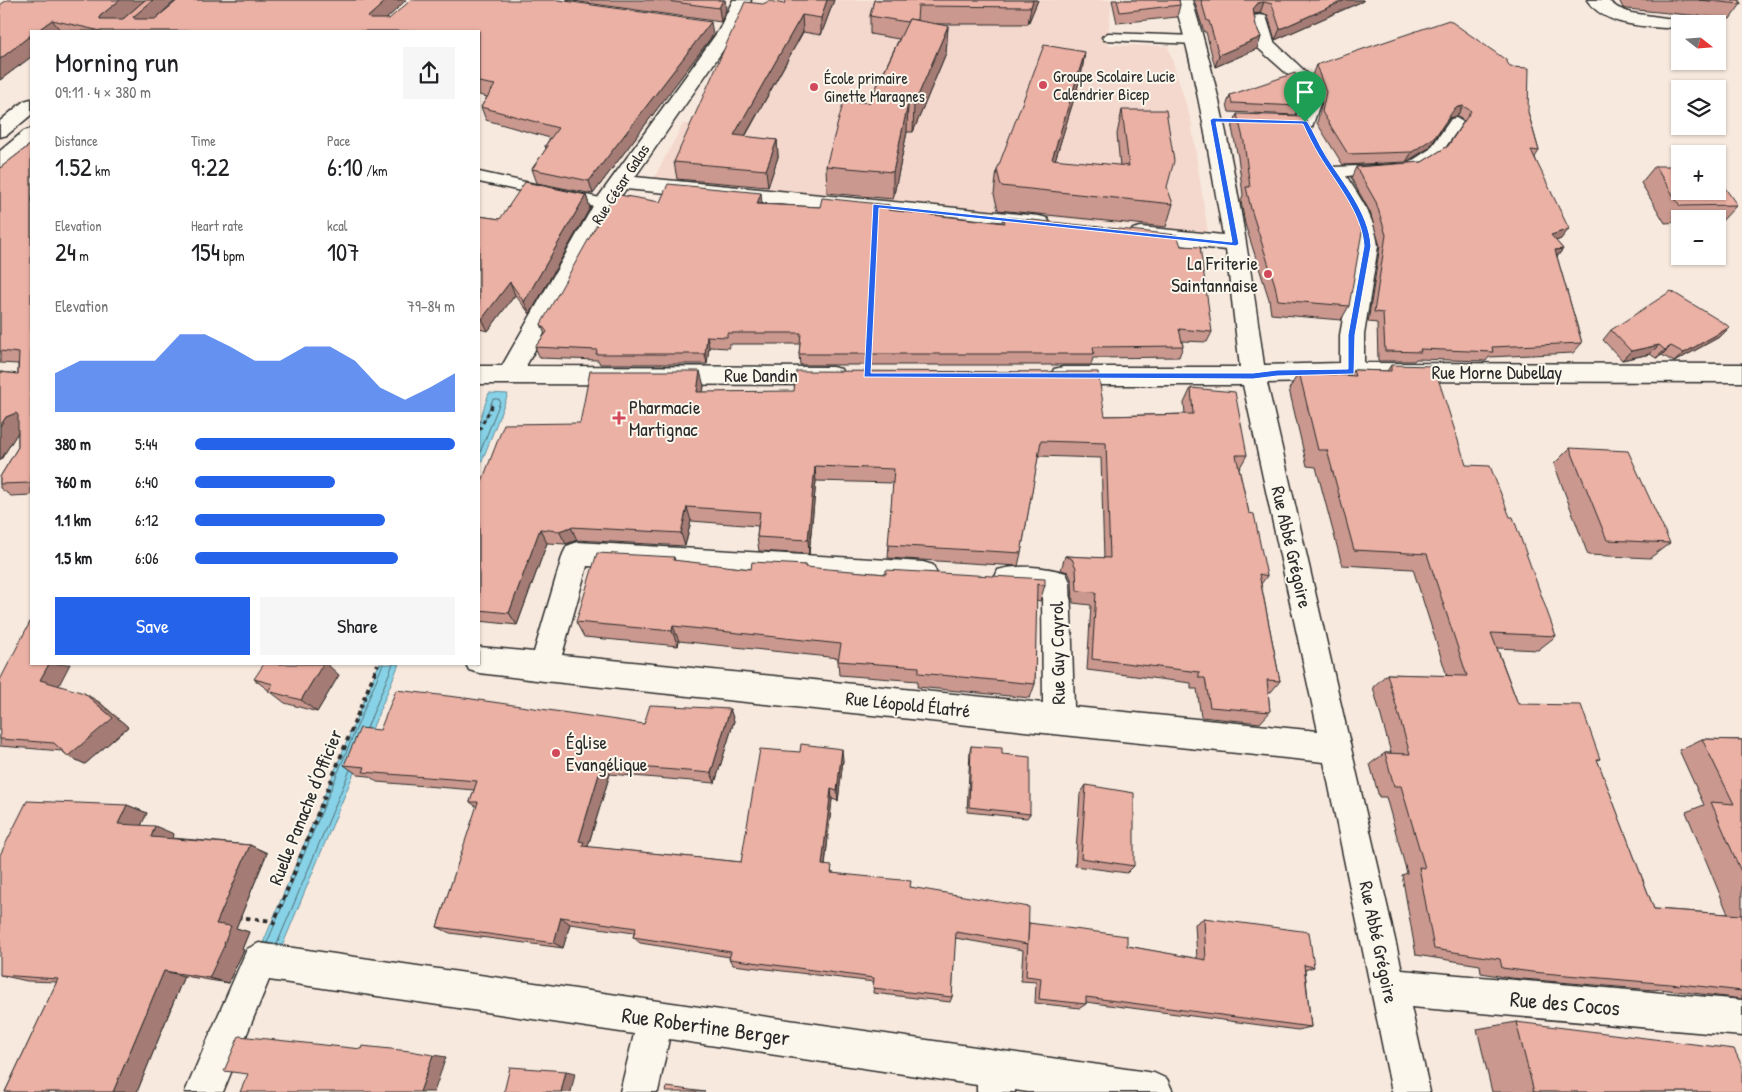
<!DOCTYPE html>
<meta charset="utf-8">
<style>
:root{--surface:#fff;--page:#f6f6f6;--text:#202124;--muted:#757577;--accent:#2563eb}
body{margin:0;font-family:"Patrick Hand",sans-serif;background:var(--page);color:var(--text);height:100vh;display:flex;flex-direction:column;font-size:19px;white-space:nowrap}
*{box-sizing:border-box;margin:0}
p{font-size:16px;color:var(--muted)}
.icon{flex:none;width:28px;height:28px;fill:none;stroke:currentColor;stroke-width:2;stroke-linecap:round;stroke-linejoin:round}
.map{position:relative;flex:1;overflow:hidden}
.details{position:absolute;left:30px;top:30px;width:450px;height:635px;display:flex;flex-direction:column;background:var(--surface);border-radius:0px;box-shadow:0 1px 4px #0004}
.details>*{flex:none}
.needle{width:32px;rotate:107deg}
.buttons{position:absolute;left:1671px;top:15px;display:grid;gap:10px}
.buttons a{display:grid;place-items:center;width:55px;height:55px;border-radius:0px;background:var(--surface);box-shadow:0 1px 4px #0004;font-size:25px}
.pin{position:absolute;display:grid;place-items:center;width:42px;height:42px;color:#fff;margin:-51px -21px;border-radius:50% 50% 50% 0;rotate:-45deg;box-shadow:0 0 5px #0007}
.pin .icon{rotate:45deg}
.round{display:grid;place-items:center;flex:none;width:52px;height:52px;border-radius:0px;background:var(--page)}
.summary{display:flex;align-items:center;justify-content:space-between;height:85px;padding:0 25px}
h1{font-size:28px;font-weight:600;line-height:38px}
.stats{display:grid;grid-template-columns:repeat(3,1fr);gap:8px;height:85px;padding:5px 25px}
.stats div{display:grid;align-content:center}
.stats b{font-size:25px;font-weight:600}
.stats small{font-size:14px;font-weight:400}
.stats p{font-size:14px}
.chart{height:140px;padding:10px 25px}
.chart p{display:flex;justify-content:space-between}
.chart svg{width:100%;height:90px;margin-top:5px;fill:var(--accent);opacity:.7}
.button{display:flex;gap:10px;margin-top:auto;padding:10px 25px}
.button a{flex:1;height:58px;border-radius:0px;background:var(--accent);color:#fff;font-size:20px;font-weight:600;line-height:58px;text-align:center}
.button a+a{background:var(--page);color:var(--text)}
ul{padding:0 25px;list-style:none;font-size:16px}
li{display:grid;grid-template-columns:80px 60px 1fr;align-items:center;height:38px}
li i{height:12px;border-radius:6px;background:var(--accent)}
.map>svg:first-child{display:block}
.built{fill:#f4d8cd}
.water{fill:#87d2e7;stroke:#628f9c}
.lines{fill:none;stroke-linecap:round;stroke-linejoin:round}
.shore{stroke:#506e76;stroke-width:1}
.lane-casing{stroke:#2b2b2b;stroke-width:3}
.street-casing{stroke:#2b2b2b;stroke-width:3}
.primary-casing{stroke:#2b2b2b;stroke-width:3}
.path-far1{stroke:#2b2b2b;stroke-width:3;stroke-dasharray:4 4;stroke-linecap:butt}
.path{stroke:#2b2b2b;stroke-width:4;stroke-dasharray:4.5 4.5;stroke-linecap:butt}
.lane{fill:#fbf7ec;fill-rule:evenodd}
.street{fill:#fbf7ec;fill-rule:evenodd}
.primary{fill:#fbf7ec;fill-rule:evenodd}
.wall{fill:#ca988e;stroke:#2b2b2b}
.shaded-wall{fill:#a47c74;stroke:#2b2b2b}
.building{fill:#ebb1a5;stroke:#2b2b2b}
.route{fill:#2563eb;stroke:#fff;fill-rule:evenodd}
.poi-dot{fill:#d1495b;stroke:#fbf7ec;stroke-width:2}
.labels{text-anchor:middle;stroke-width:4;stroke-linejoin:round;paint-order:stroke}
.far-poi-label{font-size:16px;fill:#2b2b2b;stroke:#fbf7ec;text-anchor:start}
.far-street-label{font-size:16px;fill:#2b2b2b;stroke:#fbf7ec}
.poi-label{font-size:19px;fill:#2b2b2b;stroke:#fbf7ec;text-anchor:start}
.street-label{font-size:19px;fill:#2b2b2b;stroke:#fbf7ec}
.near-street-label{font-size:22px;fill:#2b2b2b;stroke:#fbf7ec}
</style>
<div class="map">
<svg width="1742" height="1092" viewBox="0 0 1742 1092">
<rect width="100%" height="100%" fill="#f8e9de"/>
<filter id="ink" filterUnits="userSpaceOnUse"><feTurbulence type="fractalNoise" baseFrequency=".02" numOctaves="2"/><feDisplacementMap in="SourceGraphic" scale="10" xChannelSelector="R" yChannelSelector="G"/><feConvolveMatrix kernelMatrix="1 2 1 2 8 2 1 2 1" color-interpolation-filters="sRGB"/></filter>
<g filter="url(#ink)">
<polygon class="built" points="775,0 1112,0 1107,45 1168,46 1191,120 1208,233 654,178 683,124 699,124"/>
<g class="water">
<polygon points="489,393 508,394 479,469 479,422"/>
<polygon points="379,664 399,664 252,1019 201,1092"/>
</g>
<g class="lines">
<g class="shore">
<polyline points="479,422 485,419 493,399 499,399 500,402 479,455"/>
<polyline points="367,728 393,664"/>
<polyline points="267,943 383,664"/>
<polyline points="277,944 350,770"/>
</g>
<defs>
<g id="lane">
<polygon points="1108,33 1195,36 1201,40 1195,44 1104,40 1102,37"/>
<polygon points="1456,118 1463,122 1440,155 1415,171 1333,177 1328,175 1326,172 1328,169 1333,167 1407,164 1430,149 1451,119"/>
<polygon points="479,172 605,199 610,201 612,204 610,207 605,209 479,182"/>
</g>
<g id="street">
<polygon points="733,0 751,0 737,30 635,177 1039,216 1047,218 1050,223 1047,228 1039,230 626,189 614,206 526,366 832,367 841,369 844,376 841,383 832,385 479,384 479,366 502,366 597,199 719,30"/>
<path d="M1174,0H1192C1229,119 1247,243 1264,365L1340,363V335L1356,246L1349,217L1325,175L1328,170L1335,168L1342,170C1358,194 1375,217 1378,246L1364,335V363L1742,364V382L1352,381L1267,383L1402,970L1742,1000V1036L1411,1007L1430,1092H1392L1324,762L544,681L479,673L469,670L466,664H479V647L534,652L563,554L567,546L577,542L923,562L933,565L937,574L933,583L923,586L587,566L562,655L1043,703L1042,593L1008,591L998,588L994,579L998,570C1017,564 1047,567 1066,573L1070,582L1074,707L1318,731L1243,385H1063L1054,383L1051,376L1054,369L1063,367H1240L1226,250L1141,241L1133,239L1130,234L1133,229L1141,227L1223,235C1209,156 1197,77 1174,0Z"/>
<path d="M1587,0H1607L1618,8L1631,13L1666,18L1672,19L1675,23L1672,27L1666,28C1639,26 1604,25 1587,0Z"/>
<polygon points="1260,15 1266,16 1274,42 1311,77 1320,103 1312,127 1305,129 1298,127 1295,123 1300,103 1293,79 1258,48 1256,44 1251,20 1254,16"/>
<polygon points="259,943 1154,1073 1167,1079 1173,1092 1027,1092 1015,1090 1015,1092 977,1092 977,1085 669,1039 658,1092 620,1092 634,1034 269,980 223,1092 185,1092 247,949"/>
</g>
<g id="primary">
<polygon points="31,99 31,115 7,135 0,137 0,121 24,101"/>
<polygon points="31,129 31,145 7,167 0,169 0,151 24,131"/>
</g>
</defs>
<use href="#lane" class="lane-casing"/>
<use href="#street" class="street-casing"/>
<use href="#primary" class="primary-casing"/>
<g class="path-far1">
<polyline points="867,375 868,361"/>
<polyline points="479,430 493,404"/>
</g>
<g class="path">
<polyline points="237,917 274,921"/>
<polyline points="273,925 378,664"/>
</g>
<use href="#lane" class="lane"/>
<use href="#street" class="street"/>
<use href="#primary" class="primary"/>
</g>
<g class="wall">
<polygon points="145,0 176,0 155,19 178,0 406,0 386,19 713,35 593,194 537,183 532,169 546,149 545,146 550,138 486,120 481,107 487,97 479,95 479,31 31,31 31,57 0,80 0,5 123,19"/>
<polygon points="566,0 725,0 726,10 721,22"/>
<polygon points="786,0 834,0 821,35 803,32 745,137 777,140 778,157 768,187 677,179 674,162"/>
<polygon points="874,0 1038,0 1028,24 936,24 948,26 946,53 913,132 907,132 893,199 827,193 826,166 869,103 899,39 870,34 870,16"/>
<polygon points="1112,0 1179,0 1180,5 1177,17 1117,23"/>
<polygon points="1194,0 1363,0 1363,1 1275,40 1268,15 1260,13 1254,14 1256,26 1261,37 1257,49 1215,67 1206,32 1204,32"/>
<polygon points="1619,0 1739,0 1741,4 1730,19 1627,9 1623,8"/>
<polygon points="1085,52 1081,76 1055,160 1120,166 1117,134 1122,110 1173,204 1166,227 998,210 994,194 997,170"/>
<polygon points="1316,65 1528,112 1539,151 1535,157 1561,239 1556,241 1563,249 1557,257 1582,343 1573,353 1489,357 1486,361 1416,359 1414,361 1378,361 1377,323 1368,322 1380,246 1370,212 1351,178 1356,167 1422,162 1448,146 1464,121 1457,116 1449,118 1429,148 1406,162 1343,165 1317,123 1322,102 1312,75"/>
<polygon points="1230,95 1299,106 1295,115 1229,112 1227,104"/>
<polygon points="1237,114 1349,306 1341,320 1271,314 1269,299 1245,224 1241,201 1243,195 1238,157 1232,128"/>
<polygon points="31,144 31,495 11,496 0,488 0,477 18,447 18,432 0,461 0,372 18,374 18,364 0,363 0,168"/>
<polygon points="1655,166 1737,205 1721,222 1718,222 1718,219 1680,219 1680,222 1665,223 1641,183"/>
<polygon points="586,195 590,208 530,314 515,295 488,331 479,329 479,216 500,219"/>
<polygon points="660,202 762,204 820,207 889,205 889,210 1002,222 1003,217 1212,332 1207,342 1182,341 1183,346 1179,357 1093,358 1091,365 800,365 799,354 800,344 729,344 729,348 709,347 707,364 600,364 598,360 540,358 535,347 545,335 541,324"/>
<polygon points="1611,330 1721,336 1674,362 1662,355 1656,358 1650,354 1622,360 1603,340"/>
<polygon points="1391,365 1466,465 1556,636 1538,650 1497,648 1518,704 1600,759 1597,760 1654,909 1728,914 1686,812 1704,805 1679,750 1702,739 1742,740 1742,999 1660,989 1654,990 1511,978 1481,973 1480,965 1416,955 1402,875 1407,873 1386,797 1379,797 1370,764 1385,753 1391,753 1373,687 1387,674 1447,676 1413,569 1342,565 1316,467 1307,466 1289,389 1299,372 1350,375 1353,370 1387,371"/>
<polygon points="704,386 703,392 1105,416 1185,414 1184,403 1191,388 1247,455 1239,469 1249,513 1267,576 1261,584 1280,681 1271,692 1268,692 1270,712 1260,723 1201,717 1197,689 1191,689 1191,683 1087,670 1091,605 1073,603 1072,581 1068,572 1061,570 1065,556 1104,558 1101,458 1038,456 1021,553 1018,566 888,558 893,483 816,481 809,554 759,551 757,537 758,526 691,521 685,546 577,540 566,544 547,543 517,625 479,621 479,489 580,423"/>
<polygon points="1570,448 1670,543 1650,558 1588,555 1554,464"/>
<polygon points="674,557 675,561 751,569 805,565 805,568 886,574 1045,585 1040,601 1036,600 1035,684 1030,698 917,687 918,681 839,675 838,661 838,658 679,641 678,646 584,637 576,622"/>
<polygon points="339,675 317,712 285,703 254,679"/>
<polygon points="0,680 59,686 99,702 128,727 85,764 68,756 62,751 0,746"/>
<polygon points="730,709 734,721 715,783 610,774 588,846 589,847 741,862 843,760 838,801 832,799 825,866 833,873 910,887 1028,924 1029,923 1127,946 1197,959 1195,924 1204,918 1314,967 1305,970 1311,1027 1298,1030 1086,1002 1086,1004 1080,1008 1035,1003 1036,982 1021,981 1023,950 955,938 952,997 950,1002 873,993 874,982 733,965 729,959 730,957 640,943 633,937 634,933 570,924 563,948 450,933 437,927 477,807 470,802 474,790 377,782 369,776 358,775 344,765 380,730 644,724"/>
<polygon points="971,746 1002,754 1030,814 1027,818 967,812 970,751"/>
<polygon points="1086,785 1134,866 1127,873 1075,866 1080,794"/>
<polygon points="127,805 147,813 141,825 174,834 173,838 250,845 267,853 236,928 249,932 242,949 244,950 228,983 184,976 137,1092 5,1092 57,982 27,981 0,975"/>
<polygon points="1516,1022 1742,1092 1492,1092 1477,1029"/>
</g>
<g class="shaded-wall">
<polygon points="120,0 145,0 110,30 100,19 100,16"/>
<polygon points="153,0 176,0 142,31 133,17"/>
<polygon points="387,0 406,0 374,31 368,17"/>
<polygon points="723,0 725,0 726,10 721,22 719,8"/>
<polygon points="827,0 834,0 821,35 821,18"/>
<polygon points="1033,0 1038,0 1028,24 1031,7"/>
<polygon points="1345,0 1363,0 1363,1 1275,40 1280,29"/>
<polygon points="1264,2 1260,13 1254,14 1253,9 1258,3"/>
<polygon points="802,15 803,32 736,152 734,135"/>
<polygon points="52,20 61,31 37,31"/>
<polygon points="711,22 713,35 593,194 589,181"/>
<polygon points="948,26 946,53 913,132 914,105"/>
<polygon points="31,35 31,57 0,80 0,59"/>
<polygon points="1261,37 1257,49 1215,67 1219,55"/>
<polygon points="1085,52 1081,76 1048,183 1052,159"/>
<polygon points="908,104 907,132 893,199 893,172"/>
<polygon points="1463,106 1457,116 1449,118 1429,148 1406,162 1412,152 1455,108"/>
<polygon points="777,140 778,157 768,187 766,170"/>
<polygon points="761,193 762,204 757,204"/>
<polygon points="586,195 590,208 530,314 524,302"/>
<polygon points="1569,229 1561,239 1543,246 1551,235"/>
<polygon points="1563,249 1555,259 1555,250"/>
<polygon points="510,282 515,295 488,331 482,319"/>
<polygon points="1730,327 1721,336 1674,362 1684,353"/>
<polygon points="707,336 709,347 707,364 705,354"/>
<polygon points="1659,345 1650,354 1622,360 1631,351"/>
<polygon points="1671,346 1662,355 1656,358 1665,350"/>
<polygon points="700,371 704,386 701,407 697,392"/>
<polygon points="16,413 30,425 20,429 0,461 0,426 6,417"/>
<polygon points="815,466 816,481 809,554 808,540"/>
<polygon points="687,507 691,521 685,546 681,533"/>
<polygon points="571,527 577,540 566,544 559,531"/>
<polygon points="540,529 547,543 517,625 509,613"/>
<polygon points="673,626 679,641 678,646 672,631"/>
<polygon points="49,664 70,664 57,689 40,680"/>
<polygon points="323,664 327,664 339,675 317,712 301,700"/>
<polygon points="84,693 99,702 128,727 85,764 68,756"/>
<polygon points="730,709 734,721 715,783 711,773"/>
<polygon points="842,749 843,760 838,801 837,791"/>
<polygon points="602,764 610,774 588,846 592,850 582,846 579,841"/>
<polygon points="831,789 832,799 824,873 822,865"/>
<polygon points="127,805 147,813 138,832 118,824"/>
<polygon points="155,826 174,834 170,845 151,837"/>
<polygon points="250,845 267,853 236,928 249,932 242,949 244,950 228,983 209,978 224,944 216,924"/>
<polygon points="561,917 570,924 563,948 554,943"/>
<polygon points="164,971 184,976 137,1092 113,1092"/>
<polygon points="433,1055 446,1057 434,1092 420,1092"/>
<polygon points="566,1071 575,1073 571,1092 561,1092"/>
</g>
<g class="building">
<polygon points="7,0 120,0 100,16 100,19 123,19 145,0 153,0 133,17 135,19 155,19 178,0 387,0 368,17 370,19 389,19 411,0 558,0 711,22 589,181 532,169 548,146 545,146 558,128 481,107 495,85 479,82 479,31 101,31 52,20 37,31 31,31 31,35 0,59 0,5"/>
<polygon points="659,0 723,0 719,8"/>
<polygon points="786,0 827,0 821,18 802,15 734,135 777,140 766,170 674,162 745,2 763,4 769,1 784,4"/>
<polygon points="874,0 1033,0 1031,7 918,6 917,20 909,19 907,22 870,16"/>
<polygon points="1117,0 1179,0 1180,5 1120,12"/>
<polygon points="1201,0 1345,0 1280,29 1272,4 1264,2 1258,3 1253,9 1256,26 1261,37 1219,55 1209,21 1207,21"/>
<polygon points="1699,0 1739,0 1741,4"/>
<polygon points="909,19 948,26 914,105 908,104 893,172 826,166 844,100 869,103"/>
<polygon points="1449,20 1506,60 1510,67 1529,68 1528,112 1539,151 1531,150 1569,229 1551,235 1563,249 1555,250 1582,343 1492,347 1493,352 1420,349 1421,352 1385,351 1383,313 1374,312 1386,235 1376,202 1356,167 1422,162 1448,146 1471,111 1463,106 1455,108 1435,137 1412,152 1348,154 1322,112 1326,92 1316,65"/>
<polygon points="1044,45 1085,52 1052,159 1129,166 1122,110 1166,110 1174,161 1167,187 1173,204 1001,186 997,170"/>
<polygon points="1295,73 1300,83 1301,93 1299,106 1232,103 1230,95"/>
<polygon points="1237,114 1303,116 1353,201 1362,232 1349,306 1278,300 1275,285 1251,209 1246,187 1250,187 1244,142"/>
<polygon points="31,144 31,483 0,484 0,477 18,447 18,415 16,413 6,417 0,426 0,372 18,374 19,353 0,351 0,168"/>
<polygon points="1655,166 1680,166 1680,191 1718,191 1718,178 1737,205 1680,206"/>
<polygon points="525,182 586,195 524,302 510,282 482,319 479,319 479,216 500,219"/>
<polygon points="668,184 761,193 757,204 820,207 822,198 889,205 888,210 1005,223 1003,217 1177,235 1181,246 1200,247 1212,332 1179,329 1183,346 1093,347 1094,354 799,354 801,333 727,333 727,337 707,336 705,354 596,354 597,350 535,347 547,332 541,324 614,194 660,202"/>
<polygon points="1671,291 1730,327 1684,353 1671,346 1665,350 1659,345 1631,351 1611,330"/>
<polygon points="1391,365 1434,366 1466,465 1490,466 1510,517 1513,517 1556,636 1491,633 1518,704 1581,705 1600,759 1597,759 1654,909 1742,915 1742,991 1680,984 1681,985 1532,972 1502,968 1500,959 1434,949 1419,867 1425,868 1401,786 1394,786 1385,753 1410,754 1387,674 1467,676 1427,554 1354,550 1327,450 1318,450 1299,372 1355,376 1353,370 1391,371"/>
<polygon points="590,371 700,371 697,392 794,391 796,371 1098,372 1105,416 1193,414 1191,388 1235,392 1247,455 1236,455 1249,513 1254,514 1260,543 1267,576 1259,574 1280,681 1267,680 1270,712 1210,707 1205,678 1199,678 1199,672 1092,659 1096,592 1077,591 1076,568 1072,559 1065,556 1110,558 1106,443 1041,441 1021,553 888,545 894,469 815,466 808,540 757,537 760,512 687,507 681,533 571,527 559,531 540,529 509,613 479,610 479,489 504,424 580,423"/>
<polygon points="1570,448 1628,451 1670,543 1607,540"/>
<polygon points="597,553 674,557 673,560 751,569 752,562 805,565 805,567 886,574 886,570 1045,579 1045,585 1037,584 1035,684 919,673 919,667 838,661 841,644 673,626 672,631 576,622"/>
<polygon points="31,620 31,664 49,664 40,680 84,693 113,718 68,756 54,743 0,739 0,680"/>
<polygon points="264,664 323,664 301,700 268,691 273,684 254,679"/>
<polygon points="396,690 465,698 644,724 650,705 730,709 711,773 602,764 579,841 584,842 582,846 741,862 760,749 800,752 801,744 842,749 837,791 831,789 822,865 832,866 831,873 911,881 910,887 1029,907 1028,944 956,932 952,997 873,988 874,978 729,959 731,952 633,937 636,928 561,917 554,943 437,927 478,802 470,802 477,781 363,772 365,767 344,765 360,728 380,730"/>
<polygon points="1702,739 1742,740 1742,874 1711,802 1734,804"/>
<polygon points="971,746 1002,748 1002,754 1030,757 1030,814 969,807"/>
<polygon points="1086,785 1134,793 1134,866 1081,858"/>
<polygon points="27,801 127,805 118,824 155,826 151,837 250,845 216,924 231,926 224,944 225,944 209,978 164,971 113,1092 5,1092 58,979 0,975 0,855"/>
<polygon points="1204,918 1309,932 1314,967 1304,965 1311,1027 1086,997 1086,1004 1039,999 1041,978 1026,976 1029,923 1127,936 1127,946 1206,960"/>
<polygon points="1516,1022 1734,1049 1742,1066 1742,1092 1534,1092"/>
<polygon points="239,1036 361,1049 362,1046 410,1051 433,1055 420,1092 240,1092 248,1074 224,1071"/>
<polygon points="510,1067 566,1071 561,1092 504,1092"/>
<polygon points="667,1087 705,1092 666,1092"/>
</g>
</g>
<path class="route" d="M1213,118L1307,121C1314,132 1319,145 1326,156C1343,183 1369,213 1371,246L1355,335L1354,374L1277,376L1253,379L864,377L873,204L1232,242L1210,120ZM1216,122L1303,124C1308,135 1313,145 1319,155C1336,183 1362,213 1364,246L1348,335V369L1277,370L1253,373H871L879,208L1236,246L1239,244Z"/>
<g class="poi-dot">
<circle cx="1043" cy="85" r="5"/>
<circle cx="814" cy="87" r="5"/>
<circle cx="1268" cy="274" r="5"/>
<path d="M616.5 410.5h5v5h5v5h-5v5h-5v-5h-5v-5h5z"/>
<circle cx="556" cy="753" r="5"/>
</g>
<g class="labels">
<g class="far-poi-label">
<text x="1053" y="82">Groupe Scolaire Lucie<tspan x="1053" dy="18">Calendrier Bicep</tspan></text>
<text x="824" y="84">École primaire<tspan x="824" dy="18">Ginette Maragnes</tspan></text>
</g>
<g class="far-street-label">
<text transform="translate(620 184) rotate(-57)" y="6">Rue César Galas</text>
</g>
<g class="poi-label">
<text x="1258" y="270" text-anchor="end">La Friterie<tspan x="1258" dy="22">Saintannaise</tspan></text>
<text x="629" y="414">Pharmacie<tspan x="629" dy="22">Martignac</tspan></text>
<text x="566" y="749">Église<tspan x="566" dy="22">Evangélique</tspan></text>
</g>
<g class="street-label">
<text x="1497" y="379">Rue Morne Dubellay</text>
<text x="761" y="382">Rue Dandin</text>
<text transform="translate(1292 547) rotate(77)" y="7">Rue Abbé Grégoire</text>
<text transform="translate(1057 653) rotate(-91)" y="7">Rue Guy Cayrol</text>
<text transform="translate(908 704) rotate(6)" y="7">Rue Léopold Élatré</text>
<text transform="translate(305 807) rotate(-68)" y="7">Ruelle Panache d'Officier</text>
<text transform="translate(1379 942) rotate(78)" y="7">Rue Abbé Grégoire</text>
</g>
<g class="near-street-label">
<text transform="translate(1565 1003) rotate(5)" y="8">Rue des Cocos</text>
<text transform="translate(706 1026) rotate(8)" y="8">Rue Robertine Berger</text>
</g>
</g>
</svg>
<div class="buttons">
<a><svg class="needle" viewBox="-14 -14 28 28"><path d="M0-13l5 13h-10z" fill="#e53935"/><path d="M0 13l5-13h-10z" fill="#757577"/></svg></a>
<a><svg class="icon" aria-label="layers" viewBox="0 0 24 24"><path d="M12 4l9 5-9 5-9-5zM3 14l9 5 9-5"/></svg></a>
<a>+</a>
<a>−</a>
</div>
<div class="pin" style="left:1305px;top:122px;background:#1e9e55"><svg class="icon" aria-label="arrive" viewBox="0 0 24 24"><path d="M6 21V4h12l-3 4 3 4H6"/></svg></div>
<section class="details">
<div class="summary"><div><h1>Morning run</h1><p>09:11 · 4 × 380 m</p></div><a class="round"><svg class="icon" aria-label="share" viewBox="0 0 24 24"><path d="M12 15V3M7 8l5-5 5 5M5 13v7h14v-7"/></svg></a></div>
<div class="stats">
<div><p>Distance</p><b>1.52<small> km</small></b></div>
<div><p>Time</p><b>9:22</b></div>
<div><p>Pace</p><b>6:10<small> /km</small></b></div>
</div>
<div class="stats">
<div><p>Elevation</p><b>24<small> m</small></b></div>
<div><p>Heart rate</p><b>154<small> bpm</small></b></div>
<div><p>kcal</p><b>107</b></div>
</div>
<div class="chart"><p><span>Elevation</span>79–84 m</p>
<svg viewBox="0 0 160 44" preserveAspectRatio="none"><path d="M0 44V25L10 19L20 19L30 19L40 19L50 6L60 6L70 12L80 19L90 19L100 12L110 12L120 19L130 32L140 38L150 32L160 25V44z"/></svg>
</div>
<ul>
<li><b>380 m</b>5:44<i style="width:100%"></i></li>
<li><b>760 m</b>6:40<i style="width:54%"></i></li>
<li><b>1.1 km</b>6:12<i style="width:73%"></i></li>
<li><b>1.5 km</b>6:06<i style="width:78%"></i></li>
</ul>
<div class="button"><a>Save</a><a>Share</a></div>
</section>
</div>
